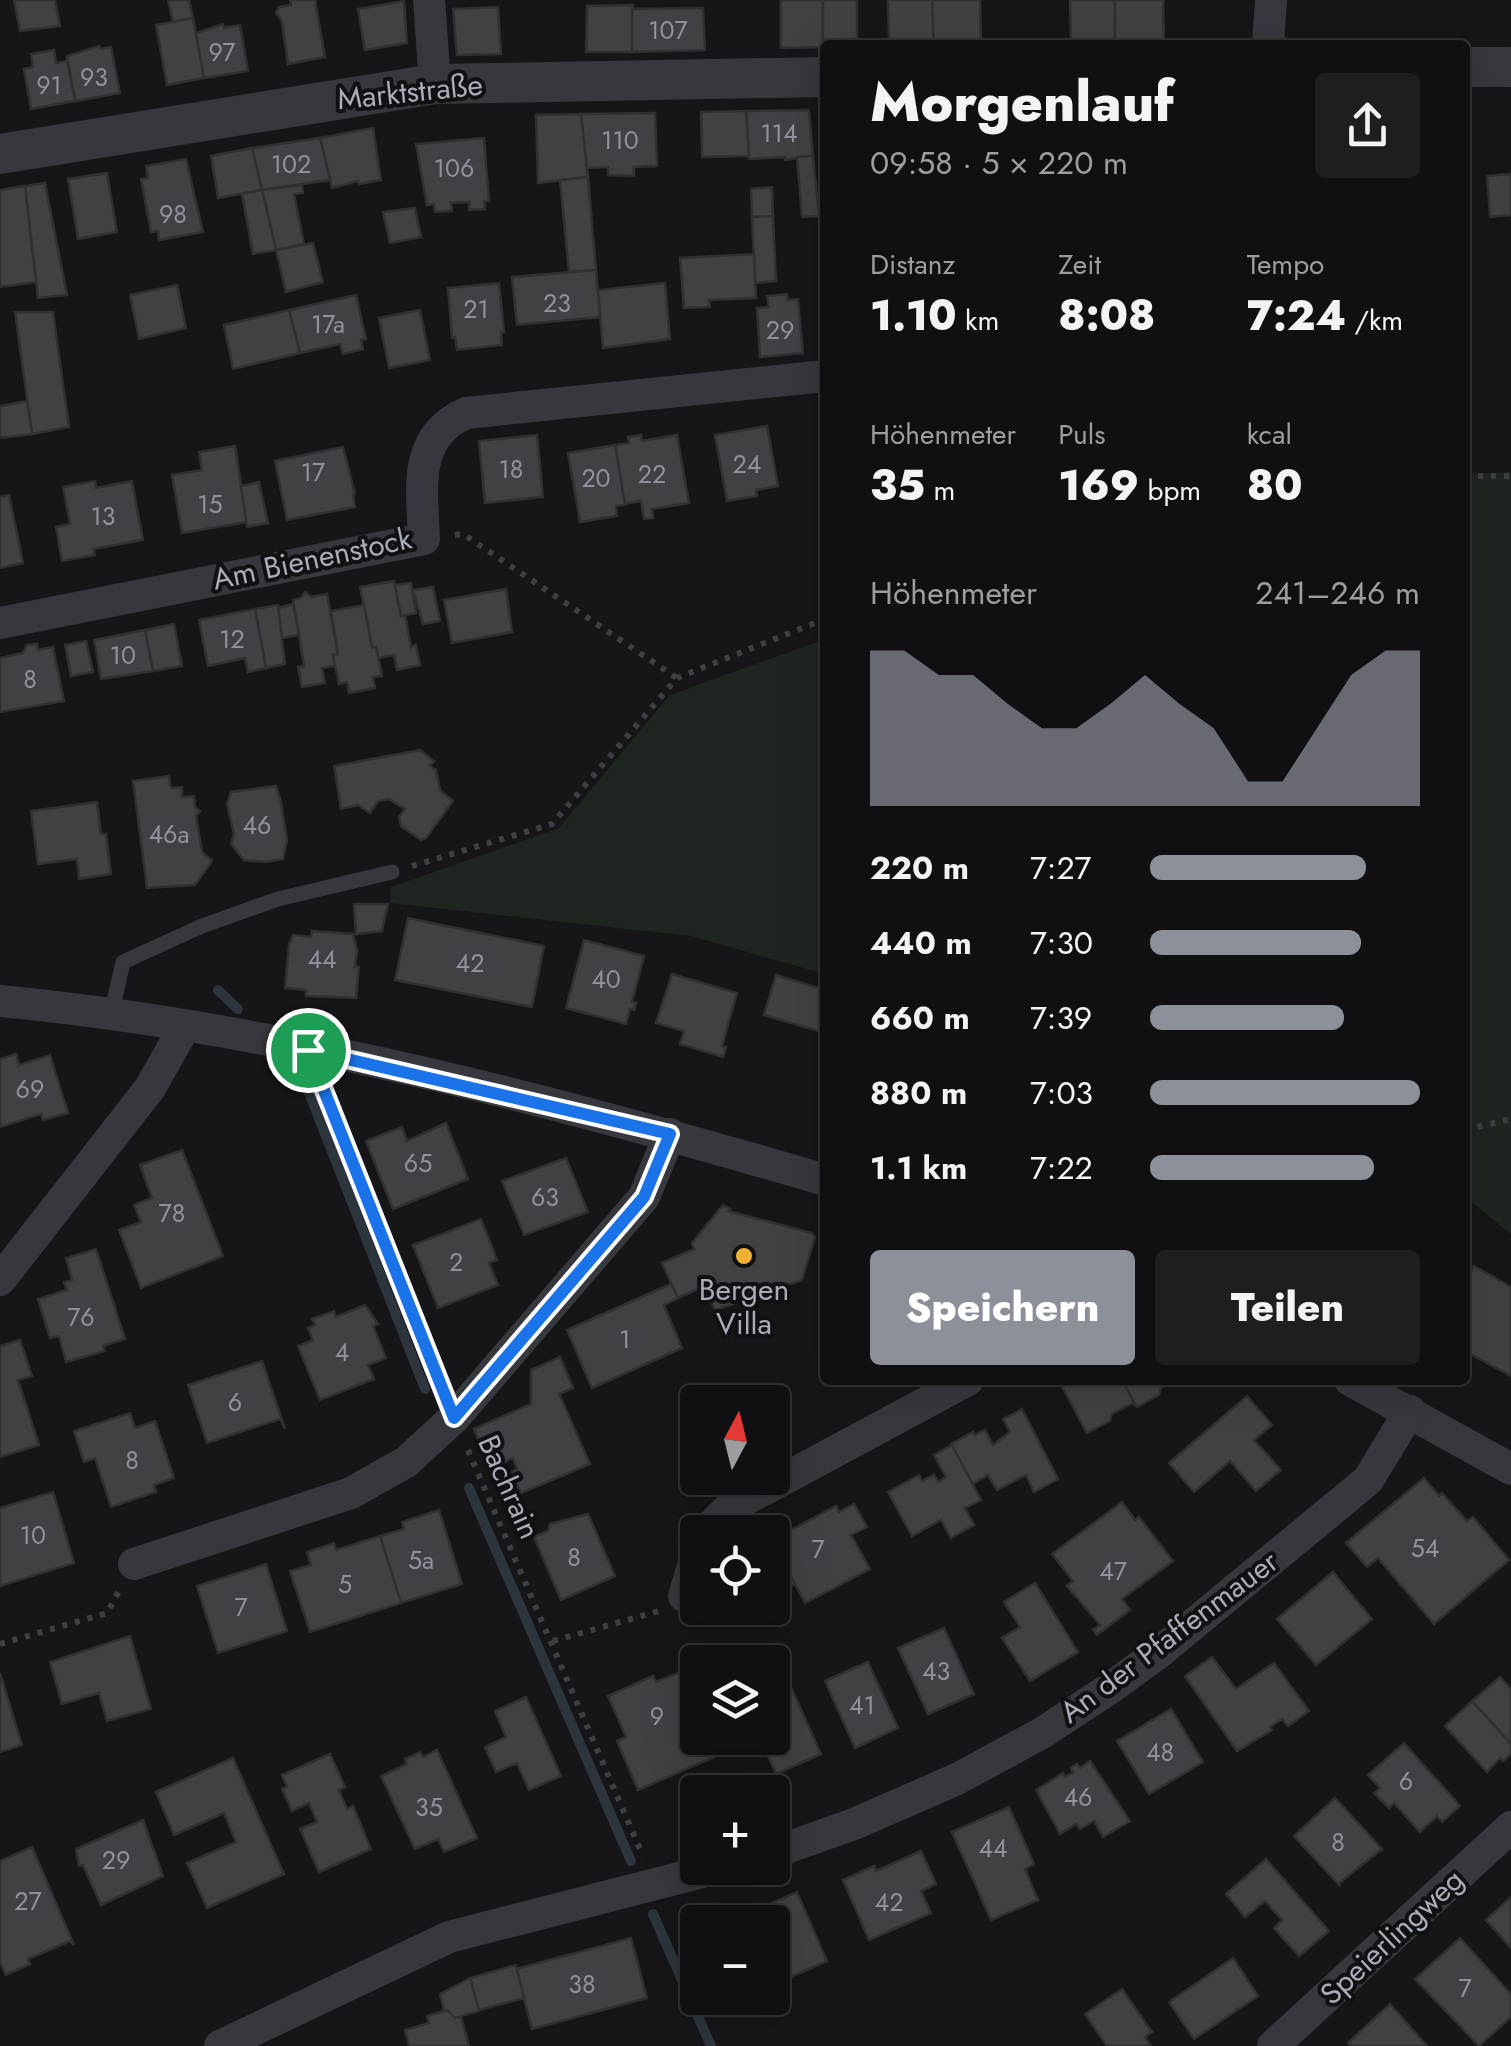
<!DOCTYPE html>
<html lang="de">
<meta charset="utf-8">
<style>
:root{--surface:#101012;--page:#1e1e20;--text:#f1f3f6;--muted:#9c9d9f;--line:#303032;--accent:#8c9099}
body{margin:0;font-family:Jost,sans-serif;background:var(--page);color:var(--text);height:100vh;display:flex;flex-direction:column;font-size:38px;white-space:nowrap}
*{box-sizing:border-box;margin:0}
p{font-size:32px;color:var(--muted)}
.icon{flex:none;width:55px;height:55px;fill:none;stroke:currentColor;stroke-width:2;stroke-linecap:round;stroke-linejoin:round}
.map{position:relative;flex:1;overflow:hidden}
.details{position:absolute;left:820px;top:40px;width:650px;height:1345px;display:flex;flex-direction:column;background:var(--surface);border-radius:10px;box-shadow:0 10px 40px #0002,0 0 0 2px var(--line)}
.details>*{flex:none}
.needle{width:65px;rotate:7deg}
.tools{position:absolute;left:680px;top:1385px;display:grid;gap:20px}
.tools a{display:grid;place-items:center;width:110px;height:110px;border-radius:10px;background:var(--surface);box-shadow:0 10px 40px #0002,0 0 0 2px var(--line);font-size:50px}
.pin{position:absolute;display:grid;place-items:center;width:85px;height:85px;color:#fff;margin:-42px;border:5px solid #fff;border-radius:50%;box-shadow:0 2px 10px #0007}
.round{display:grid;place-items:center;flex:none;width:105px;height:105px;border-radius:10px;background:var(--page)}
.head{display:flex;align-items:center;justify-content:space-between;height:170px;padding:0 50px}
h1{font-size:55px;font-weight:800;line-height:75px}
.metrics{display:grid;grid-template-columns:repeat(3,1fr);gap:15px;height:170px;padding:10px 50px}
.metrics div{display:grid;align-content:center}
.metrics b{font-size:42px;font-weight:800}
.metrics small{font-size:28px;font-weight:400}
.metrics p{font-size:28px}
.chart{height:280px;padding:20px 50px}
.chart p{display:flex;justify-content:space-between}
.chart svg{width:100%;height:180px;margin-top:10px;fill:var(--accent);opacity:.7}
.action{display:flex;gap:20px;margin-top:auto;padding:20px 50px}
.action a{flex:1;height:115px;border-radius:10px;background:var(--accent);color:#fff;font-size:40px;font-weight:800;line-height:115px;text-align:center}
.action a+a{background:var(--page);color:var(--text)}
ul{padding:0 50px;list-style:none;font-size:32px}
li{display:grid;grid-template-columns:160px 120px 1fr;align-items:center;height:75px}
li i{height:25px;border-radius:12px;background:var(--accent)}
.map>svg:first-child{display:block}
.green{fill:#1e261f}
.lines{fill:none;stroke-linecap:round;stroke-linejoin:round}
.stream{stroke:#2c353c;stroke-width:10}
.building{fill:#404145;stroke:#303034;stroke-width:2.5}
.path{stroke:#3d3f44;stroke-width:6;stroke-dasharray:5 8;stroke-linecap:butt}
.service{stroke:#37383d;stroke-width:15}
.minor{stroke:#37383d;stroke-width:32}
.tertiary{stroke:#37383d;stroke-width:40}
.route-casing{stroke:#fff;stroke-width:20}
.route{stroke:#1a73e8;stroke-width:12}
.poi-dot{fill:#f2b134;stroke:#111113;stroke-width:4}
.labels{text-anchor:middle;stroke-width:8;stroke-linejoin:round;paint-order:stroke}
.number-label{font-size:25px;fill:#8e929b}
.street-label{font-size:30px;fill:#a8adb8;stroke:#111113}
.poi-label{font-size:30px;fill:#a8adb8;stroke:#111113}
</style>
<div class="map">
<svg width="1511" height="2046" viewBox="0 0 1511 2046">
<rect width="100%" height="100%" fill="#161618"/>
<g class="green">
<polygon points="1511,472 1511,1234 1465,1197 1465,474"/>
<polygon points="825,639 825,974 691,936 390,903 391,887 559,828 670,695"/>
</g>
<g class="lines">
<g class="stream">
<polyline points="218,990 238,1009"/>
<polyline points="302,1075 425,1389"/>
<polyline points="469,1488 631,1861"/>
<polyline points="653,1914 711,2046"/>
</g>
</g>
<g class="building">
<polygon points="14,0 55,0 60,26 20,31"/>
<polygon points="168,0 189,0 193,18 173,22"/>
<polygon points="290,0 315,0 325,57 288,64 282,21 276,13 279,7 291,5"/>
<polygon points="781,0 823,0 823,47 781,48"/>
<polygon points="823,0 857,0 857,45 823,47"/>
<polygon points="888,0 932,0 934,45 889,45"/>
<polygon points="932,0 980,0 981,44 934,45"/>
<polygon points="1070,0 1115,0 1115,41 1071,42"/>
<polygon points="1115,0 1163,0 1164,40 1115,41"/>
<polygon points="404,1 407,43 365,50 358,9"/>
<polygon points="633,5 632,52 586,52 587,6"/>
<polygon points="498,7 501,54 457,55 453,9"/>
<polygon points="703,8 705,50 632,52 632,9"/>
<polygon points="193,18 204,78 167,85 156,25"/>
<polygon points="223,24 224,28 240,25 248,71 204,78 196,33"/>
<polygon points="99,46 100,49 111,47 120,93 75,101 67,56"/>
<polygon points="54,50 56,63 67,61 75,101 31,109 24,69 33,67 31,54"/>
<polygon points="809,110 813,156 785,160 785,157 749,159 746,111"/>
<polygon points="746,111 749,156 702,157 701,112"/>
<polygon points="655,113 657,166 634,167 634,176 608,175 608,167 586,168 581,114"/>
<polygon points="581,114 588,177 538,183 536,115"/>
<polygon points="373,128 381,180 359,184 358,181 332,188 320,138"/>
<polygon points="320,138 330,180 262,190 252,148"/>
<polygon points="484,138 489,201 484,201 485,209 469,210 469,202 451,203 452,211 435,212 434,204 427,205 416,144"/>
<polygon points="252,148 262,190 218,198 211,156"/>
<polygon points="813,156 819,216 802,217 797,157"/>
<polygon points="186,159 203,232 159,240 158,231 151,232 141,179 148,178 146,166"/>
<polygon points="107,173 117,232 78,239 68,179"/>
<polygon points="1511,174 1511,215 1490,217 1487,176"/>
<polygon points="588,177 596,270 569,272 560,180"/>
<polygon points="45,183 67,295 38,298 25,186"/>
<polygon points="302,185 303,193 294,194 304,244 276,250 262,190"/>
<polygon points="25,186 36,282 0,287 0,190"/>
<polygon points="772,187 773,216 752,217 751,189"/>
<polygon points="262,190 276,250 253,254 242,194"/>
<polygon points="415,208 421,237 390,243 383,212"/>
<polygon points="773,216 776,281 755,283 752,217"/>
<polygon points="313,243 323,282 286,292 276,250"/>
<polygon points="754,254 756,298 709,300 710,307 684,308 680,258"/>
<polygon points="596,270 600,317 517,325 512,277"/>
<polygon points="499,283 504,332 501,332 502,345 457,350 455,337 452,338 448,288"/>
<polygon points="665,283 670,339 603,348 598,290"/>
<polygon points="177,285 186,328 139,339 130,295"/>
<polygon points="787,294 788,300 798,299 803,353 760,357 757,308 769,307 767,296"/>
<polygon points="356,295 366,339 361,340 363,349 343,354 340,344 300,353 289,310"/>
<polygon points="289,310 300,353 233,369 224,325"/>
<polygon points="420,310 430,360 389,368 379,318"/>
<polygon points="15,312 53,312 69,427 32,434"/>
<polygon points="27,401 32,434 0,438 0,406"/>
<polygon points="767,426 778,486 756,490 757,496 727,501 715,435"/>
<polygon points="537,435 543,497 485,503 479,441"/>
<polygon points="641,435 642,441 677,435 689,503 652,509 653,518 644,519 641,501 624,504 615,445 629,443 628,437"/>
<polygon points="615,445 625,505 616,506 617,516 580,522 568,453"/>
<polygon points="235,446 247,522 182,533 172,475 202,470 199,452"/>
<polygon points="343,447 355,494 353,495 355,507 287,520 275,461"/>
<polygon points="95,481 96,488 132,481 143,540 93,549 95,555 62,561 56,527 70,524 63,487"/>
<polygon points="259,482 268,523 247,527 241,486"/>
<polygon points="9,495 23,563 0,568 0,497"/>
<polygon points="394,581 401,616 405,615 411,647 416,645 420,665 397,670 394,655 378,658 376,647 372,648 360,587"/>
<polygon points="411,583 416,613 401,616 395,585"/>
<polygon points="433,587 440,621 423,624 413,590"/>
<polygon points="506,589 512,632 452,643 444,600"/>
<polygon points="305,592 312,597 327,594 338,654 333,655 335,666 322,668 325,683 302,687 298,667 304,666 293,600 301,598"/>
<polygon points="293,604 299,635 282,638 278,608"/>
<polygon points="278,605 285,664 266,668 255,609"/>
<polygon points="364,605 372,648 376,647 382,676 373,677 375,688 349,693 347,682 339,684 333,655 338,654 331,611"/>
<polygon points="255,609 266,668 248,672 245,658 208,666 199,620"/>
<polygon points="174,624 182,666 153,671 145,630"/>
<polygon points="145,630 153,671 101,679 94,640"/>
<polygon points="86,641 93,672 71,676 65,645"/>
<polygon points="37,644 38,650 53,647 64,701 0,712 0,658 23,653 27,645"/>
<polygon points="420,750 434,761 430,766 436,770 440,790 453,801 426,838 421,840 401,826 399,817 405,809 389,799 378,801 370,813 358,805 341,809 334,766"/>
<polygon points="169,776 171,788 182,787 182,797 194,796 195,807 200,811 196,816 202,852 212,861 195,885 147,888 133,781"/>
<polygon points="276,786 281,802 287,840 283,859 265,862 244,860 231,844 234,834 227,804 231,792"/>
<polygon points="97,802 101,834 106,834 111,874 79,879 77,859 38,864 31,811"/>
<polygon points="354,904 388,904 382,931 356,934"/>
<polygon points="408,918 544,946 532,1007 395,980"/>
<polygon points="312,931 353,934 357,951 355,967 359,967 356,998 306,996 306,990 285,988 289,945 293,935 311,937"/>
<polygon points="584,940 644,956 632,1002 636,1003 634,1010 630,1009 626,1024 566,1008"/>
<polygon points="672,974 737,993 722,1046 726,1047 723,1057 680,1044 684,1031 656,1023"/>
<polygon points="776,975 825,990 825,1033 764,1015"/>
<polygon points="16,1054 19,1065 50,1055 68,1113 43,1120 41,1114 0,1127 0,1059"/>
<polygon points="446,1123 468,1179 393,1209 366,1141 402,1127 407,1141"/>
<polygon points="182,1150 223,1256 141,1288 119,1230 141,1222 134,1205 152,1198 140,1165"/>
<polygon points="566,1158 588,1212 524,1235 502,1181"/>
<polygon points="723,1205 730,1209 728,1211 812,1233 815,1237 802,1280 715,1310 704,1286 678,1298 662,1263 694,1249 692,1243"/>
<polygon points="481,1219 497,1260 489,1263 498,1285 438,1308 413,1245"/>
<polygon points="96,1249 125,1339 103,1346 105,1351 66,1362 59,1336 50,1338 38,1299 67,1290 64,1282 72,1280 66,1258"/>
<polygon points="1474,1266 1511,1287 1511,1376 1465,1351 1465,1282"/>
<polygon points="671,1284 678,1298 664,1305 682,1348 592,1388 567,1330"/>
<polygon points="365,1305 378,1324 373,1326 386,1358 368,1365 374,1379 320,1400 298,1346 313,1340 308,1328 315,1325 312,1319 334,1311 336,1317"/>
<polygon points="20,1340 32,1376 18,1380 39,1445 0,1457 0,1346"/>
<polygon points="560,1357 573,1388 559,1394 590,1464 521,1493 511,1472 517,1469 513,1458 497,1465 488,1445 482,1448 474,1429 531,1404 531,1370"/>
<polygon points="262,1361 285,1429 280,1419 207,1443 188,1385"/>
<polygon points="1065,1380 1122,1380 1137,1407 1133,1403 1112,1414 1110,1421 1087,1433 1060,1383"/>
<polygon points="1122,1380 1176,1380 1161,1388 1159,1395 1137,1407"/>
<polygon points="1247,1396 1272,1425 1254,1440 1281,1470 1256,1491 1230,1461 1194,1492 1169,1463"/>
<polygon points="1022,1409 1058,1479 1034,1492 1026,1475 997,1490 988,1475 972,1484 951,1444 973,1432 975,1435 985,1430 993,1445 1010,1432 1003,1419"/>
<polygon points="130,1413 135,1428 155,1421 174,1478 154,1485 156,1492 111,1507 95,1458 84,1462 74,1431"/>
<polygon points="952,1445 981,1500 965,1508 974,1525 951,1538 941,1520 912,1536 888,1492 919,1475 922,1481 934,1475 938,1482 946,1477 934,1455"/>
<polygon points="1424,1478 1439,1496 1442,1493 1467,1521 1473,1517 1509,1560 1434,1624 1378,1558 1367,1567 1346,1543"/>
<polygon points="53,1492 74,1563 0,1586 0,1508"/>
<polygon points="1122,1502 1135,1520 1139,1517 1173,1561 1122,1599 1130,1610 1097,1635 1093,1630 1100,1625 1067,1586 1073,1581 1052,1554"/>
<polygon points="854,1504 867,1527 851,1535 870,1569 805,1603 772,1540 836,1506 839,1512"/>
<polygon points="439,1510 462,1584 401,1603 380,1536 404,1529 402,1522"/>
<polygon points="588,1514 615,1576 561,1600 534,1537 548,1531 550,1524"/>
<polygon points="380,1536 401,1603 310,1632 290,1571 311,1565 307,1552 334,1543 336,1550"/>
<polygon points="780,1556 795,1584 772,1597 772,1560"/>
<polygon points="266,1564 287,1631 218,1653 197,1586"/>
<polygon points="1333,1572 1372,1619 1316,1665 1277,1619"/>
<polygon points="1035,1583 1078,1652 1030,1681 1002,1638 1020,1627 1004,1602"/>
<polygon points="944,1628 974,1694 928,1714 898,1648"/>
<polygon points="130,1636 151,1709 107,1721 99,1693 62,1704 50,1662"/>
<polygon points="1212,1657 1236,1689 1274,1663 1309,1711 1288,1726 1282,1719 1270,1727 1272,1730 1237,1751 1185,1676"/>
<polygon points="868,1662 898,1728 855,1748 825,1681"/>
<polygon points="692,1667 698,1680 698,1738 714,1738 721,1754 638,1790 617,1741 626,1737 608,1696 653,1676 656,1682"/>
<polygon points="0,1673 22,1745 0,1752"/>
<polygon points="1500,1677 1511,1689 1511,1744 1472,1701"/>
<polygon points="791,1687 821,1754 776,1774 760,1738 772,1738 772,1696"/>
<polygon points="526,1697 561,1776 529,1790 517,1763 496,1772 485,1747 506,1737 495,1711"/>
<polygon points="1472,1701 1511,1744 1511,1754 1503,1761 1500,1758 1487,1772 1445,1726"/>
<polygon points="1171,1709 1203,1762 1149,1794 1117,1741"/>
<polygon points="1404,1743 1460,1806 1442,1822 1437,1816 1420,1832 1394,1803 1389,1808 1374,1793 1380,1788 1368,1775"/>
<polygon points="437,1750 477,1838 444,1852 438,1839 415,1849 381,1776 407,1764 405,1759 420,1752 423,1757"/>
<polygon points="330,1754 345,1787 339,1790 347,1809 353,1806 371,1849 319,1872 300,1829 317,1822 309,1803 292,1811 282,1789 287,1787 282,1775"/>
<polygon points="233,1758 284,1874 207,1908 187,1863 236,1842 224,1813 174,1835 156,1792"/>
<polygon points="1090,1761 1130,1821 1103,1837 1094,1821 1080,1829 1076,1824 1060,1834 1036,1790 1063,1773 1065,1777 1073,1772 1071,1768 1077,1764 1080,1768"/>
<polygon points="1335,1798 1382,1849 1339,1883 1340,1886 1294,1836"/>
<polygon points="1009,1807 1034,1864 1025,1869 1038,1900 991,1920 952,1832"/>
<polygon points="143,1820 163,1876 101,1905 83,1865 79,1866 76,1849"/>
<polygon points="32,1847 74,1945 70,1941 28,1959 30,1964 6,1975 0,1962 0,1861"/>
<polygon points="921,1851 936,1884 921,1891 931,1913 869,1940 843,1880 874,1866 876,1871"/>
<polygon points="1266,1859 1329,1931 1299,1956 1274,1928 1282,1920 1265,1901 1245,1917 1226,1894"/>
<polygon points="797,1892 827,1961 777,1983 772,1972 772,1922 751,1922 747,1914"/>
<polygon points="1511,1897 1511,1948 1486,1920"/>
<polygon points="746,1911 751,1922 719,1922"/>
<polygon points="631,1938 647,1998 532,2029 516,1969"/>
<polygon points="1460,1938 1511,1994 1511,2017 1479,2046 1415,1979"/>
<polygon points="1233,1958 1258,1996 1194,2039 1169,2002"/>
<polygon points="516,1965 524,1998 479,2010 470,1978"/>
<polygon points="772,1972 783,1997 737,2016 728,1998 772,1998"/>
<polygon points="470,1978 479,2011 455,2018 444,2011 440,1994"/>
<polygon points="1122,1989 1152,2032 1145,2037 1151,2046 1107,2046 1085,2014"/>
<polygon points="1390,2004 1427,2046 1351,2046 1348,2043"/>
<polygon points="447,2010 455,2018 461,2017 469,2046 409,2046 405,2030 429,2023 427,2016"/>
</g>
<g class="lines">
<g class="path">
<polyline points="1465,476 1511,476"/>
<polyline points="455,535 463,534 677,678"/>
<polyline points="412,866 552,824 677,678 825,619"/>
<polyline points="322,1082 441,1387"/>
<polyline points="1465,1130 1511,1119"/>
<polyline points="468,1450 643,1856"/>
<polyline points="553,1641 659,1611"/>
<polyline points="0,1644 107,1613 119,1591"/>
</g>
<polyline class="service" points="111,1015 123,962 202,926 278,899 392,872"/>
<g class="minor">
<polyline points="429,0 435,84"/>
<polyline points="1268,45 1271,0"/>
<path d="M0,623L424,539C422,489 412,437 466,413L825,376"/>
<path d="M0,1001C280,1028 556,1101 825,1180"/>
<polyline points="0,1280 150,1088 185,1026"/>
<polyline points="1350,1380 1511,1469"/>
<polyline points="705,1532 728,1509 968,1380"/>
<polyline points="134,1564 351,1493 406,1462 454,1418 644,1197 670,1134"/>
<polyline points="684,1596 698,1550"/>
<polyline points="772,1853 854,1824 957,1779 1042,1733 1109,1689 1161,1651 1368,1480 1410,1411"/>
<polyline points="220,2046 449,1937 718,1868"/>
<polyline points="1273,2046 1511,1827"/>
</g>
<g class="tertiary">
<polyline points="1465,67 1511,67"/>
<polyline points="0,154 435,84 825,77"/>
</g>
</g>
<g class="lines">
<defs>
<polygon id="route" points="308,1050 670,1134 644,1197 454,1418"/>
</defs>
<use href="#route" class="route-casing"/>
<use href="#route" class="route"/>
</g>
<circle class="poi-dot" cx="744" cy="1256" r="10"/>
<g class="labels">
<g class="number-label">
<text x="668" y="39">107</text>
<text x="222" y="61">97</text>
<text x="94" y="86">93</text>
<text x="49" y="94">91</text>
<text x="779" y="142">114</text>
<text x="620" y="149">110</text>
<text x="291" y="173">102</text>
<text x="454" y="177">106</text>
<text x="173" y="223">98</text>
<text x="557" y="312">23</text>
<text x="476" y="318">21</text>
<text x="328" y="333">17a</text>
<text x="780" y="339">29</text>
<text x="747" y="473">24</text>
<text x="511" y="478">18</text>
<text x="313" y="481">17</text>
<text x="652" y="483">22</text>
<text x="596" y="487">20</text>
<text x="210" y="513">15</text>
<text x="103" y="525">13</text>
<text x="232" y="648">12</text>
<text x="123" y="664">10</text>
<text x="30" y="688">8</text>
<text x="257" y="834">46</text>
<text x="169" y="843">46a</text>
<text x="322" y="968">44</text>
<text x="470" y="972">42</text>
<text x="606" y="988">40</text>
<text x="30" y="1098">69</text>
<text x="418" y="1172">65</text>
<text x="545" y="1206">63</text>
<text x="172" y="1222">78</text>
<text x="456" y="1271">2</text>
<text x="81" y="1326">76</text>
<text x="625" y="1348">1</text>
<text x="342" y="1361">4</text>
<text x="235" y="1411">6</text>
<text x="132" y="1469">8</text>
<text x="33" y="1544">10</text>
<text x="1425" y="1557">54</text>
<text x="818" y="1558">7</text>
<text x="574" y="1566">8</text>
<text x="421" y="1569">5a</text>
<text x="1113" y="1580">47</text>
<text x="345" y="1593">5</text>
<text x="241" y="1616">7</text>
<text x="936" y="1680">43</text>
<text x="862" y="1714">41</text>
<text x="657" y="1725">9</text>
<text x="1160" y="1761">48</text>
<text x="1406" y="1790">6</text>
<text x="1078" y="1806">46</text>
<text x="429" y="1816">35</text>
<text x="1338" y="1851">8</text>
<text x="993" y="1857">44</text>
<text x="116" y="1869">29</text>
<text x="28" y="1910">27</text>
<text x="889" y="1911">42</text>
<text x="582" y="1993">38</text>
<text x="1465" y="1997">7</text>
</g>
<g class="street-label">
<text transform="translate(410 92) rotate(-6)" y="10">Marktstraße</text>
<text transform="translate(312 559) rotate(-12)" y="10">Am Bienenstock</text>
<text transform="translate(509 1487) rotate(66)" y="10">Bachrain</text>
<text transform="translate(1169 1637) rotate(-37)" y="10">An der Pfaffenmauer</text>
<text transform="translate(1392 1937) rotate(-43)" y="10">Speierlingweg</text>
</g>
<g class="poi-label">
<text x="744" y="1300">Bergen<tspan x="744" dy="34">Villa</tspan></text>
</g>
</g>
</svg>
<div class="tools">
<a><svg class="needle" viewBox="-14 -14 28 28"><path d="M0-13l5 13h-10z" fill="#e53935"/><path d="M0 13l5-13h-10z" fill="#9c9d9f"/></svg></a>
<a><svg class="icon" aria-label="locate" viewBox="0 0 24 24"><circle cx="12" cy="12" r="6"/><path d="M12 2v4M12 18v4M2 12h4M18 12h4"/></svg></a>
<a><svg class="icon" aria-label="layers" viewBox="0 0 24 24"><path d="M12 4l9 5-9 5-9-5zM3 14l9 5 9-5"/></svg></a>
<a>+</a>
<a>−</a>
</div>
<div class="pin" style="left:308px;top:1050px;background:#1e9e55"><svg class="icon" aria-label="arrive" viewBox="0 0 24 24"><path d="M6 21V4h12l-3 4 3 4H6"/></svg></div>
<section class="details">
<div class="head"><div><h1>Morgenlauf</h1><p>09:58 · 5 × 220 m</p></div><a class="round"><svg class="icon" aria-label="share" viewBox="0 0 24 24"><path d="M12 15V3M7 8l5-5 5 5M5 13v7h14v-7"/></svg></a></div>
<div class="metrics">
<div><p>Distanz</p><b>1.10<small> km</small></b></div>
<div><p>Zeit</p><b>8:08</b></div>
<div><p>Tempo</p><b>7:24<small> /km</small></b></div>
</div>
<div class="metrics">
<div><p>Höhenmeter</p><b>35<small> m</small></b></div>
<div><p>Puls</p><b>169<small> bpm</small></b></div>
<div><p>kcal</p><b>80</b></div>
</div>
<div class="chart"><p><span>Höhenmeter</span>241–246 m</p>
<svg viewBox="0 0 160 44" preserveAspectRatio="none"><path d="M0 44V6L10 6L20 12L30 12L40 19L50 25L60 25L70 19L80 12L90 19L100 25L110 38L120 38L130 25L140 12L150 6L160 6V44z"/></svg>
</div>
<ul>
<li><b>220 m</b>7:27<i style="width:80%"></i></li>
<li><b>440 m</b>7:30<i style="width:78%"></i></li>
<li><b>660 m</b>7:39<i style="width:72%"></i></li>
<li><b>880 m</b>7:03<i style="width:100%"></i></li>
<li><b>1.1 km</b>7:22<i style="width:83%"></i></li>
</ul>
<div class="action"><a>Speichern</a><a>Teilen</a></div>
</section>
</div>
